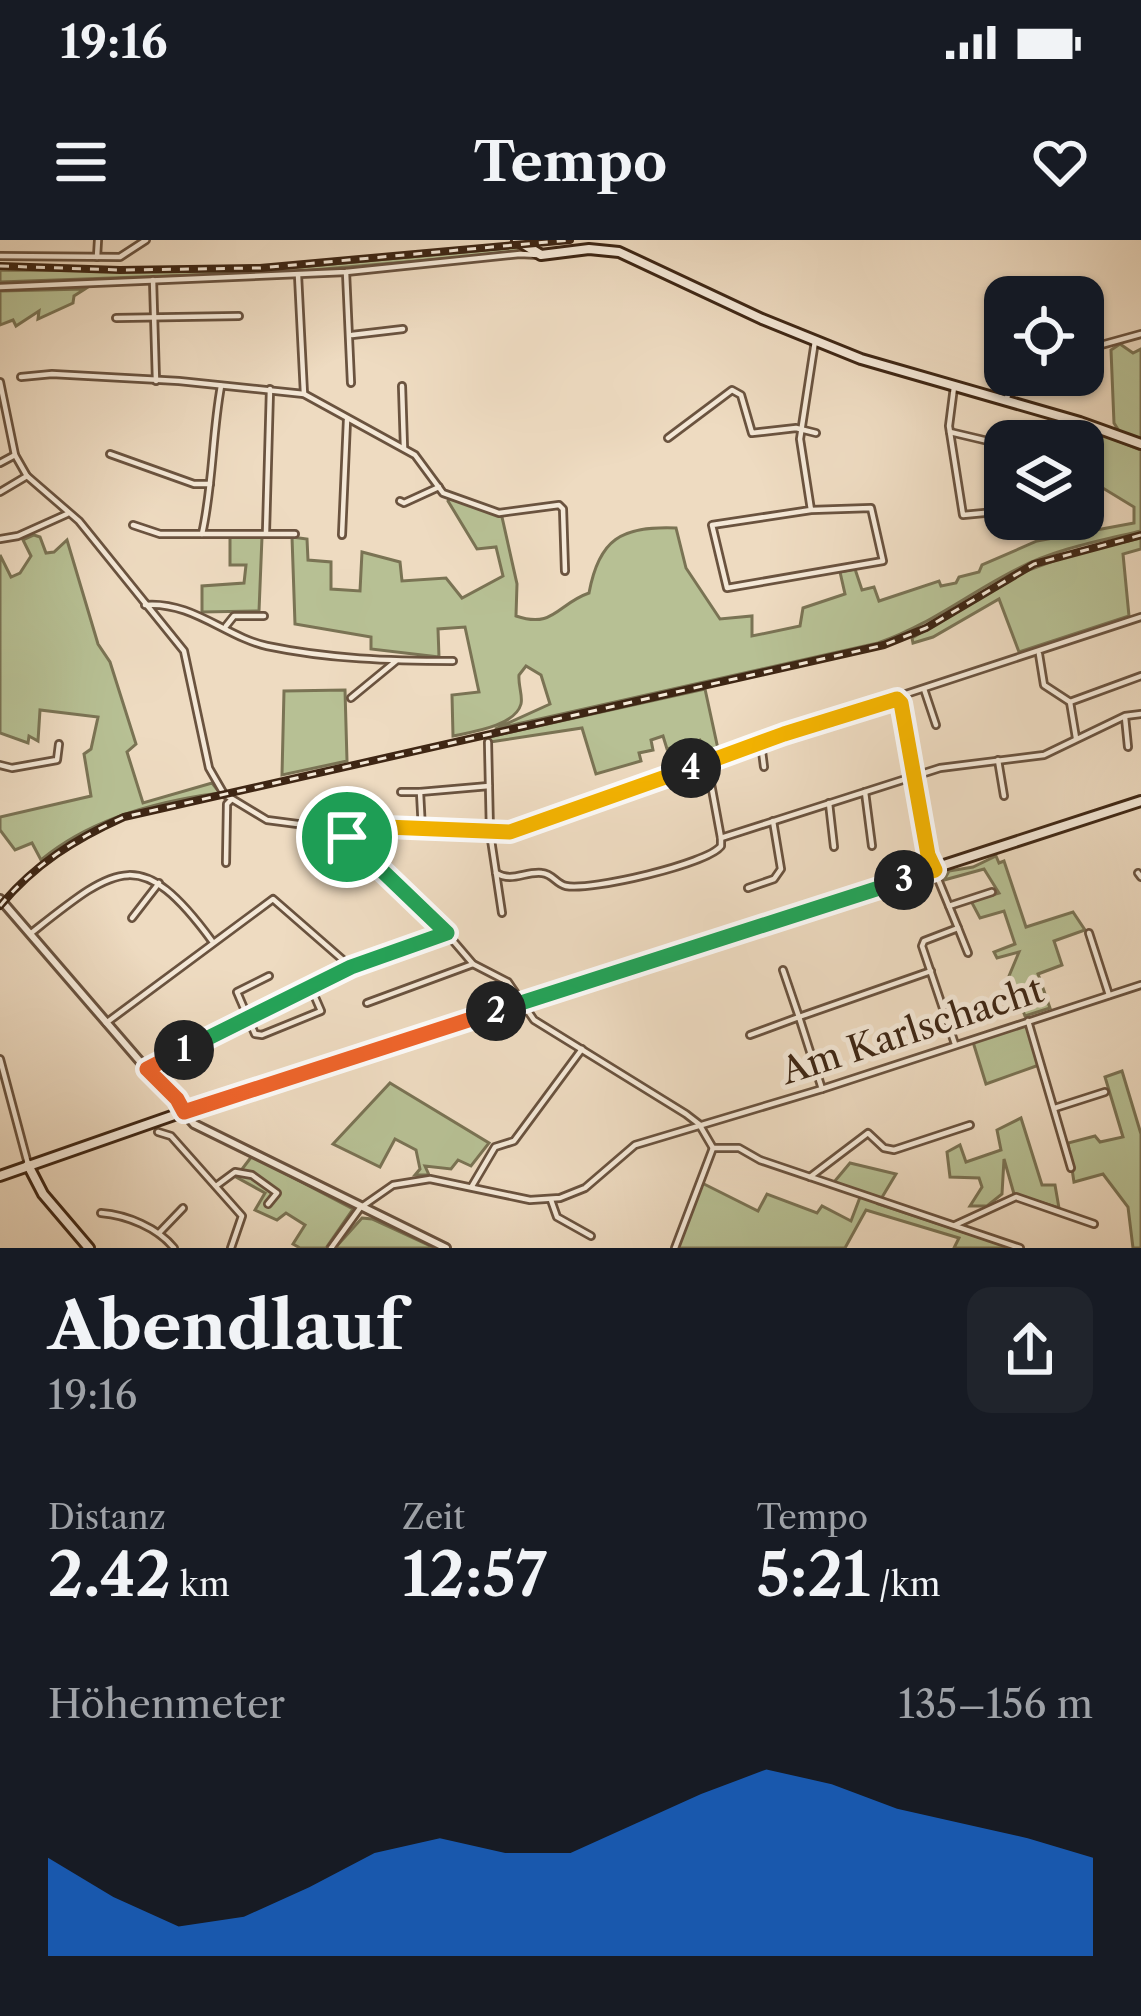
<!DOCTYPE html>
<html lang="de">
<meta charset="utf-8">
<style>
:root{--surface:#171b24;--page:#20242c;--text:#f1f3f6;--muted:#9ea1a6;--accent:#1a73e8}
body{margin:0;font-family:"Libre Caslon Text",serif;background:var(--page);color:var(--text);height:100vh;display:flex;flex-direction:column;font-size:45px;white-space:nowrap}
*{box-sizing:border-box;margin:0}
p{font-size:39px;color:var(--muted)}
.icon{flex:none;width:66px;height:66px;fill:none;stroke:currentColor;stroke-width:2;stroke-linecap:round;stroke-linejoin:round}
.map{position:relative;height:1008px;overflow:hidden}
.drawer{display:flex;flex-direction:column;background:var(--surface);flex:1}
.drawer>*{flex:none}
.tools{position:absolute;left:984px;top:36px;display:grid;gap:24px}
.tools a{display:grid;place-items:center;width:120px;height:120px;border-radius:24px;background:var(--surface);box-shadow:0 3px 9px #0004;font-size:60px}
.pin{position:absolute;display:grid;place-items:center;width:102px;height:102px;color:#fff;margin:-51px;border:6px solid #fff;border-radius:50%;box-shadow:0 3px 12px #0007}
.km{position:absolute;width:60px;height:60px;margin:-30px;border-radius:50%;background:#222;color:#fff;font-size:33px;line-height:60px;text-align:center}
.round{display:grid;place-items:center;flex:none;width:126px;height:126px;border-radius:24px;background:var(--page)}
.summary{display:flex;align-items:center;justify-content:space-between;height:204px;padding:0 48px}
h1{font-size:66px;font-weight:700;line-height:90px}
.metrics{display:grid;grid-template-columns:repeat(3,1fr);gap:18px;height:204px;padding:12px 48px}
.metrics div{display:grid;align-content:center}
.metrics b{font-size:60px;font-weight:700}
.metrics small{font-size:33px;font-weight:400}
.metrics p{font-size:33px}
.chart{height:336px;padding:24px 48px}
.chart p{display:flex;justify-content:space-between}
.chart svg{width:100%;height:216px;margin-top:12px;fill:var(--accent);opacity:.7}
.status{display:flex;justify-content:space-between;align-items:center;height:84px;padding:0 60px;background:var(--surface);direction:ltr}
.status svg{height:33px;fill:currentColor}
header{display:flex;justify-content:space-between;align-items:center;height:156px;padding:0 48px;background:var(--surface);font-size:54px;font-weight:700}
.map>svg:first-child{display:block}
.green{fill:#b7c094;stroke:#7a7354;stroke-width:3}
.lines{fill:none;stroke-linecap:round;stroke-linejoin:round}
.minor-casing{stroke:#6a533f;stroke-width:10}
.tertiary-casing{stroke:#6a533f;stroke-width:12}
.secondary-casing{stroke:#3e2614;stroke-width:14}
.minor{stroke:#f4e8d7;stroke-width:4.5}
.tertiary{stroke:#f4e8d7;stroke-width:6}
.secondary{stroke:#f4e8d7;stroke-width:8}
.rail-casing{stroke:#3e2614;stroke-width:8}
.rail{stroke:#f4e8d7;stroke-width:3;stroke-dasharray:9;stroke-linecap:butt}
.split-1-casing{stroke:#fff;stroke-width:24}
.split-2-casing{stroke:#fff;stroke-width:24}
.split-3-casing{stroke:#fff;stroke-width:24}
.split-4-casing{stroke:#fff;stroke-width:24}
.split-5-casing{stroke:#fff;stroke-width:24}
.split-1{stroke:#22a559;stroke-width:15}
.split-2{stroke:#f0652b;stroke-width:15}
.split-3{stroke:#22a559;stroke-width:15}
.split-4{stroke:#f5b400;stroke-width:15}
.split-5{stroke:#f5b400;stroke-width:15}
.labels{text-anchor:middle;stroke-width:10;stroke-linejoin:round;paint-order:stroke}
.street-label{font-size:36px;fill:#3e2614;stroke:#f4e8d7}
</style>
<div class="status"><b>19:16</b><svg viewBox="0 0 49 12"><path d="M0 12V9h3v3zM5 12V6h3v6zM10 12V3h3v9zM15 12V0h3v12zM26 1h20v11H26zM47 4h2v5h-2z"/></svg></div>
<header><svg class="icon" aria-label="menu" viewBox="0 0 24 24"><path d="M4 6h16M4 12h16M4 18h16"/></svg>Tempo<svg class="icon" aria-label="heart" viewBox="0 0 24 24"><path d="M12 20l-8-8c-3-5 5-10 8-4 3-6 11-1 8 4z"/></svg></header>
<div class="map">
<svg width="1141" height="1008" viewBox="0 0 1141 1008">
<rect width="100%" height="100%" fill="#eedbc1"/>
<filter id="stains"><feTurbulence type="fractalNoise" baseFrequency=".00167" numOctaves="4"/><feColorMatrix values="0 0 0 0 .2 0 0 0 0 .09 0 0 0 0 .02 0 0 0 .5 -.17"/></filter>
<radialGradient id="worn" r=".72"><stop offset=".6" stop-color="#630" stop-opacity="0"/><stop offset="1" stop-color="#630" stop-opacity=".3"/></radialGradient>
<g class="green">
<polygon points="517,7 521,12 301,31 0,42 0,30 257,31"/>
<polygon points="85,49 74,56 73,63 38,79 39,71 16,86 13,80 0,85 0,51"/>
<polygon points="1120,104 1133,113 1141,109 1141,202 1119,191 1114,183 1111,110"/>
<path d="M1091,190L1141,210V291C1099,301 1055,309 1017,329C969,353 930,385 878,403L495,489L550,464L541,435L526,426L519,435C518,445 523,456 521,464C515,486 472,492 453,496L452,455L479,452L465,387L438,389L439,417L371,409V397L295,384L292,297L307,299L308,320L331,322V349L360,351L362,312L400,322L402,341L446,338L462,358L503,336L496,307L477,309L448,261L450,255L502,277L517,344L516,376C554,389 557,364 589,353C599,299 621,286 676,288L686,328L720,379L752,376V396L800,386L803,368L845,354L840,332L855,329L862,350L874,347L879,361L939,341L941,346L956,343L959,337L979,332L982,325L1037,301L1134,283V267L1083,236V209Z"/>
<path d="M34,295L40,297L46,313L54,312L67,300L98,404L110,422L136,504L127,512L143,563L212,543L220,553C157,561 90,579 41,620L32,603L15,610L0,590V577L91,556L84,514L91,509L98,477L40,470L38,501L29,496L28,503L0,493V315L11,337L20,333L31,316L23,300Z"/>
<polygon points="230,297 262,297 259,371 202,372 202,346 244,343 246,325 230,325"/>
<polygon points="1141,298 1141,309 1123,314 1129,376 1019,412 999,359 933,397 913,403 912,398 1026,331 1072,314"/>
<polygon points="705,449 718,509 706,513 700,500 667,509 663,496 651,500 653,510 639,513 641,521 596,534 582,488 490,502 489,497"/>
<polygon points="345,450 347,521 282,535 284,451"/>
<polygon points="996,616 999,623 1004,621 1026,687 1073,672 1085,690 1054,701 1062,725 1038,734 1050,768 1025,776 1009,736 1019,712 997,718 994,712 1015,704 1004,671 980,678 971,661 999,653 984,629 944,640 949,631 973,627"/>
<polygon points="1026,785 1039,825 986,844 973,802"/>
<polygon points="1122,831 1141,894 1141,1008 1133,1008 1128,967 1103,934 1074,942 1068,903 1095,896 1100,902 1123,897 1105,837"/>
<polygon points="390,843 489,903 471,926 458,920 451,929 425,926 429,935 415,935 420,929 416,910 395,899 380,927 333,904"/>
<polygon points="1021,878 1042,945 1055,945 1059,968 1014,954 1004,919 1002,954 987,966 970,966 982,947 979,938 950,937 947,912 960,905 966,922 1001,910 997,890"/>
<polygon points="252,916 353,969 326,1008 300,1008 293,1004 305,985 286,973 277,980 255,970 265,953 236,937"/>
<polygon points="850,923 896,934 878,964 1012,1008 954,1008 959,998 866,970 845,1008 678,1008 702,943 758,971 767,954 817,973 822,966 851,981 862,952 834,942"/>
<polygon points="362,978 372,979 435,1008 335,1008"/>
</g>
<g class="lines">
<defs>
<g id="minor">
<polyline points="0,16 120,17 146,0"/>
<polyline points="97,17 98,0"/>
<polyline points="346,32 351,143"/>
<polyline points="298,35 304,154"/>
<polyline points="153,40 156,141"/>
<polyline points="0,47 346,32 520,14 539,15"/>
<polyline points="116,78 239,76"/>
<polyline points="352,95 403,89"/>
<polyline points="1083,110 1141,94"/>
<polyline points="21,137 52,134 179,141 304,154 415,215 443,253 499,273 559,265 563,269 565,331"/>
<polyline points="0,142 15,215 27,236 79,281 184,411 209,528 224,554 267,580 328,588 347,597 426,669 473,724 508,742 534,780 686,874 699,884 713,908"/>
<polyline points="402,146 404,208"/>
<polyline points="954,147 949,186 963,275 1005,271"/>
<polyline points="1006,161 1014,135"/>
<polyline points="950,192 1005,205"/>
<polyline points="668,198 732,150 741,155 752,193 796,188 816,193"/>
<polyline points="110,214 194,244 210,244"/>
<polyline points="0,223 15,215"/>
<polyline points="0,252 27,236"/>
<polyline points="400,261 404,263 439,247"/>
<polyline points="811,270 871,268 883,321 727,348 712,285 811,270 800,199 815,101"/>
<polyline points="133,285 160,294 295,294"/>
<polyline points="266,292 270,149"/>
<path d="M202,294C213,246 212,195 221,146"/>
<polyline points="342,295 347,180"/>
<polyline points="0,299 18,296 67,274"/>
<path d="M145,365C192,361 226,397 267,406C329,419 390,421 453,421"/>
<polyline points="226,386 234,376 264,376"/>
<polyline points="1039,414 1044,445 1070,462 1141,436"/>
<polyline points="924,449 936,485"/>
<polyline points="351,458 396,421"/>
<polyline points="897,459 901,463 928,615 958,688 924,701 922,706 955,804"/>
<polyline points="1070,462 1076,498"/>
<polyline points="1125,477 1128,507"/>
<polyline points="488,502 490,593 502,673"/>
<polyline points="761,503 764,527"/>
<polyline points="998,520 1004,556"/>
<polyline points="0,525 12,528 57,520 59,504"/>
<polyline points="401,552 420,552 422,590"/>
<polyline points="420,552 489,546"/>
<polyline points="865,552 872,606"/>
<polyline points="829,563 834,607"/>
<polyline points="347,597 361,586 490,593 525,589 784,494 1141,377"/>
<polyline points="721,598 940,528 1044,515 1125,476 1141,474"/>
<polyline points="226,623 227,564 231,560"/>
<path d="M496,633C512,643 525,631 542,633C553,634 556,644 566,646C591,651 707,624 721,606V598L707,522"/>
<polyline points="1138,633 1141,637"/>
<polyline points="748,648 774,639 781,629 773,581"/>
<polyline points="949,666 992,652"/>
<polyline points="132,678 159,643"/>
<polyline points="958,688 968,713"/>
<polyline points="1089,693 1109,755"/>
<path d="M30,694C116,626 140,603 212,701"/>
<polyline points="783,730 799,777 931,731"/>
<polyline points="269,736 237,752 255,794 262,795 321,771 311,748"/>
<polyline points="367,763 473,724"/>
<polyline points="1028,781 1071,928"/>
<polyline points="106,783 273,659 351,727 447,693"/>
<polyline points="750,795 799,777 822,849"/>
<polyline points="0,819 28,924"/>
<polyline points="147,829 351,727"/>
<polyline points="1055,868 1105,852"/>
<polyline points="158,892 171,896 242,976 231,1008"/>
<polyline points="713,908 739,908 760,920 1020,1008"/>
<polyline points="810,937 868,893 884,908 894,910 970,885"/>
<polyline points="216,946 235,932 252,935 277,953 268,964"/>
<polyline points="472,946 495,907 514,901 582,809"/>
<polyline points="551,960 557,977 591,996"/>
<path d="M101,973C127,975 158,988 174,1008"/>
<polyline points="955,985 1016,957 1094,984"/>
<polyline points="159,993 183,968"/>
<polyline points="331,1008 360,968 393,945 430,939 530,960 560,958 585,948 635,905 822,849 1141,745"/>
<polyline points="675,1008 713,908"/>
</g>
<path id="tertiary" d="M0,659C64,734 130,809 194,884L446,1008"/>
<g id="secondary">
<polyline points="517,0 541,15 589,9 619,12 762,79 861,119 1080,182 1141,204"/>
<polyline points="28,925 43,954 89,1008"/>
<polyline points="0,936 183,872 1141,561"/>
</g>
</defs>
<use href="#minor" class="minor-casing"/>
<use href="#tertiary" class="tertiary-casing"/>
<use href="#secondary" class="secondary-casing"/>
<use href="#minor" class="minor"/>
<use href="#tertiary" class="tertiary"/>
<use href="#secondary" class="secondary"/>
<defs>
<g id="rail">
<polyline points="0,26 120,30 260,28 570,0"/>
<path d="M0,666C35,624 75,599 124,577L884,405L926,388L1034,324L1141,295"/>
</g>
</defs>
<use href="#rail" class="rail-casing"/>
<use href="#rail" class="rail"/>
</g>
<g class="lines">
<defs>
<polyline id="split-1" points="184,810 351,727 447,693 347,597"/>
<polyline id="split-2" points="184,810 147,829 177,859 184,872 496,771"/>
<polyline id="split-3" points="496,771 904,640"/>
<polyline id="split-4" points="691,528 784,494 897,459 901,463 928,615 935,630 904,640"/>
<polyline id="split-5" points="347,597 361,586 510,592 691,528"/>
</defs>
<use href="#split-1" class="split-1-casing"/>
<use href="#split-2" class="split-2-casing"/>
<use href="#split-3" class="split-3-casing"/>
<use href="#split-4" class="split-4-casing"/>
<use href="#split-5" class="split-5-casing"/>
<use href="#split-1" class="split-1"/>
<use href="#split-2" class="split-2"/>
<use href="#split-3" class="split-3"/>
<use href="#split-4" class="split-4"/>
<use href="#split-5" class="split-5"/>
</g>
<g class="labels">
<g class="street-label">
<text transform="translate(912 790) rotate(-18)" y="13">Am Karlschacht</text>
</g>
</g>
<rect width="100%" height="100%" filter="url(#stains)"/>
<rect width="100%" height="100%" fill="url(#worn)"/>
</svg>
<div class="tools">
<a><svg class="icon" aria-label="locate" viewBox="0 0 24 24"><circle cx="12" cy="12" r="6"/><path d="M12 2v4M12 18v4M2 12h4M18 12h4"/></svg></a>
<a><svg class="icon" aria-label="layers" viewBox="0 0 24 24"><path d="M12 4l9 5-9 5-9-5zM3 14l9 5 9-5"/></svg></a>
</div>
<div class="pin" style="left:347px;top:597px;background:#1e9e55"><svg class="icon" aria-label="arrive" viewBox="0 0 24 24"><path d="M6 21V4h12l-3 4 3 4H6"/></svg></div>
<b class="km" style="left:184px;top:810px">1</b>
<b class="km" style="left:496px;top:771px">2</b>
<b class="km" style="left:904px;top:640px">3</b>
<b class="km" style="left:691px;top:528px">4</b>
</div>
<section class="drawer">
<div class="summary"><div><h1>Abendlauf</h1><p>19:16</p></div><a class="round"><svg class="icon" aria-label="share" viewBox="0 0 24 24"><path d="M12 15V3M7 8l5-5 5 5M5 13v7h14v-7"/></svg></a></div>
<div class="metrics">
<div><p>Distanz</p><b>2.42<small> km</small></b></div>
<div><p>Zeit</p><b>12:57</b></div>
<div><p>Tempo</p><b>5:21<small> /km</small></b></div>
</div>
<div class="chart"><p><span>Höhenmeter</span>135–156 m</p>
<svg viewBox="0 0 160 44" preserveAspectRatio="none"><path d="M0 44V24L10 32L20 38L30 36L40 30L50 23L60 20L70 23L80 23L90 17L100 11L110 6L120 9L130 14L140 17L150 20L160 24V44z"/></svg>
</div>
</section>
